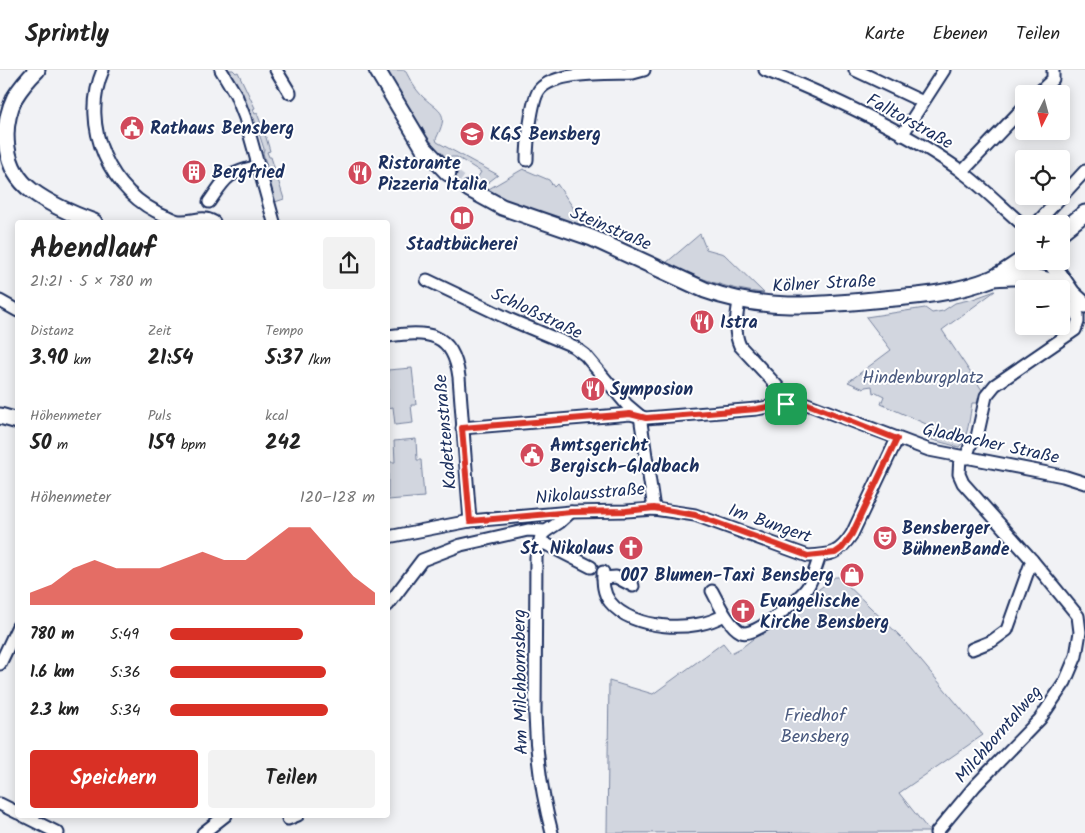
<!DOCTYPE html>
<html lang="de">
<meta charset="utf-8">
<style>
:root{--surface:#fff;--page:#f2f2f2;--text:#222;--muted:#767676;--line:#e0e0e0;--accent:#d93025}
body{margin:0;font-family:Kalam,sans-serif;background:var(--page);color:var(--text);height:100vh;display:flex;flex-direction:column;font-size:19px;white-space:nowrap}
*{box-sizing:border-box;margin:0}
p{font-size:16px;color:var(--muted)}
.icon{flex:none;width:28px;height:28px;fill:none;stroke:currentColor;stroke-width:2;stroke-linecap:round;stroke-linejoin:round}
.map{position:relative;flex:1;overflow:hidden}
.side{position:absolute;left:15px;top:150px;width:375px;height:598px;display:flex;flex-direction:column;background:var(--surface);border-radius:5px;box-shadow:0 2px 12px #0003}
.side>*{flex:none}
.needle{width:32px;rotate:186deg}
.fabs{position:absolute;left:1015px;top:15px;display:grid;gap:10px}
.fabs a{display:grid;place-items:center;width:55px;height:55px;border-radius:5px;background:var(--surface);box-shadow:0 2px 12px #0003;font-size:25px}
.pin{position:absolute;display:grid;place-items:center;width:42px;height:42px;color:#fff;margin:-21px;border-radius:10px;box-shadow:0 2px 8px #0006}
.round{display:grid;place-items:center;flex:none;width:52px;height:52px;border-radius:5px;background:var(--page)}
.headline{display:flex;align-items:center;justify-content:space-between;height:85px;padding:0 15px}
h1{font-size:28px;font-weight:700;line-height:38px}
.stats{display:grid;grid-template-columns:repeat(3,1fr);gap:8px;height:85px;padding:5px 15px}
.stats div{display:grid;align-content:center}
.stats b{font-size:21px;font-weight:700}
.stats small{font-size:14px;font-weight:400}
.stats p{font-size:14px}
.chart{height:140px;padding:10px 15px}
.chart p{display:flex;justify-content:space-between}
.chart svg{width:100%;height:90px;margin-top:5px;fill:var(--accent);opacity:.7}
.cta{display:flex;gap:10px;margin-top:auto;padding:10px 15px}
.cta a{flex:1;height:58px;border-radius:5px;background:var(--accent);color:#fff;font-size:20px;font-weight:700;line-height:58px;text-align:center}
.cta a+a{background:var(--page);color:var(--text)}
ul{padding:0 15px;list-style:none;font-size:16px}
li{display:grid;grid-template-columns:80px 60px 1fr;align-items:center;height:38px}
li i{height:12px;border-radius:6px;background:var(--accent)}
header{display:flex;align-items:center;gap:30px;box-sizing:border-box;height:70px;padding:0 25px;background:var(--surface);border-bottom:1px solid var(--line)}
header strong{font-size:24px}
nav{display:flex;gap:28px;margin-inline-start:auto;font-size:18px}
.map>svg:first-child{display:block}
.green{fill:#d2d6df;stroke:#76829e}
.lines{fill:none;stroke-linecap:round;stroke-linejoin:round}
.secondary-tunnel{stroke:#c6cbd7;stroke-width:15;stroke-dasharray:15 8;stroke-linecap:butt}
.minor-casing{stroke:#1b2f5e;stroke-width:15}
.secondary-casing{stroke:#1b2f5e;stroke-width:19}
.minor{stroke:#fff;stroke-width:11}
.secondary{stroke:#fff;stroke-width:15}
.route-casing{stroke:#fff;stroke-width:10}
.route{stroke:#d93025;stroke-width:6}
.labels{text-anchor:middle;stroke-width:4;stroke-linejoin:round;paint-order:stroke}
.street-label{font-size:18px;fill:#1b2f5e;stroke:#fff}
.poi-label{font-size:18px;font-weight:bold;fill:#1b2f5e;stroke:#fff;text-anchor:start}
.park-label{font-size:18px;fill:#49597e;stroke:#fff}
</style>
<header>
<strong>Sprintly</strong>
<nav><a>Karte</a><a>Ebenen</a><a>Teilen</a></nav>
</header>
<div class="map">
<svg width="1085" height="763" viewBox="0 0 1085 763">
<rect width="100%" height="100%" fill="#f1f2f5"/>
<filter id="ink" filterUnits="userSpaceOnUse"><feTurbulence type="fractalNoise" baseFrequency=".02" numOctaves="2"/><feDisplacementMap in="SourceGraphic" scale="10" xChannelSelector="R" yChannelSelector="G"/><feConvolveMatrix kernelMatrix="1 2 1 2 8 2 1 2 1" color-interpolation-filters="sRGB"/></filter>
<g filter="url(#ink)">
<g class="green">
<polygon points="228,0 233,0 236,3 238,2 255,38 253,39 255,44 257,43 263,59 261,60 263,65 265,64 270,81 267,82 269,87 271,87 284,129 275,132 266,101 268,100 263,83 264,79 254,48 251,46 240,21"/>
<path d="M387,0H405C410,10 415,19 423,27C442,44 449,42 436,69L437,72L498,105L482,117L475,112L481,102L457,87H443L418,55Z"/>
<polygon points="523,99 549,110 554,117 557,114 581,149 595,162 513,133 487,120"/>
<path d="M700,164L706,179L724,184L764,223C730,220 697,208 666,193Z"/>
<path d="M995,221L942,260L984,323L981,333H972C970,344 968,370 959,377L929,369V359L926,354L881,334L884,326L876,322L873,323L872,316L865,317L864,319L848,312L891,280L866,247L925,238L932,243L943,241L955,233L973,229Z"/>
<polygon points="412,298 416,335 411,335 413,353 395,355 393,337 388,338 388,300"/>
<polygon points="416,369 417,390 421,390 424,427 388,430 388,392 395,392 394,371"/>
<polygon points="835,507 839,507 901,567 983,665 899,723 930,762 607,763 609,611 653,624 723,573 731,583 741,578"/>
</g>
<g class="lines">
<polyline class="secondary-tunnel" points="448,103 469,119"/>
<defs>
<g id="minor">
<path d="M103,0C79,56 110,124 166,146C170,148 176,151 180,151C193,152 202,145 214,152"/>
<polyline points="221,0 236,25 245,48 274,152"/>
<polyline points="276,0 290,23"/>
<path d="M765,0C829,26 905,60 961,101C983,117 1003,138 1024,156"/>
<polyline points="855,0 923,32"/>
<polyline points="1037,24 1053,9 1053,0"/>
<polyline points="902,65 944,0"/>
<path d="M527,90C527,76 531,29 540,19C556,1 609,4 633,3L644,0"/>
<polyline points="962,102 1024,37"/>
<path d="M209,132C227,106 226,104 258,96"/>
<polyline points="1036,154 1085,101"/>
<polyline points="427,210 511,250 573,276 585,285 627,335 640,346"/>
<polyline points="0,231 18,241"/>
<path d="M739,231C737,246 733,261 740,276L778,317L786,334"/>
<path d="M388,266C427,261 453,261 459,307L470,451"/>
<polyline points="640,346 654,439"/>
<polyline points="462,358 619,345 630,344 646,348 757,339 799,331 929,380 1063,406 1085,413"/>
<polyline points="966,388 971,373 977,367 986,326 995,315 1075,260 1078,252 1078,245 1071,238"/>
<path d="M546,461L541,466L536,487L535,645C536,684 542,725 552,763"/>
<path d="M388,467L470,451L571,442L626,441L654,439L695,445L808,486C831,485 839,484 852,464L897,369"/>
<polyline points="540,471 591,497"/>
<path d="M603,502C603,513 603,523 610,532C632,560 695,563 724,545"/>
<polyline points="603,508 616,507 633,516"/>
<path d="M712,521C719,534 728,555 741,562C754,569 799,529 807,518C813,509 816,496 820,486"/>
<polyline points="388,535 422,490 461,475 528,460 546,461 560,452 571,442"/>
<polyline points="972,579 992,571 1007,560 1032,490"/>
<polyline points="0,594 18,556"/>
<polyline points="0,734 18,743"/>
<polyline points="22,745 58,763"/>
<polyline points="288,749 298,745"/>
<polyline points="203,763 226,745"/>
<polyline points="936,763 975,716 1040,649 1065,612 1076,586 1080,562 1078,546 1032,490 963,413 959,404 960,387"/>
</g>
<g id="secondary">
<path d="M37,0C29,8 21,17 15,27C0,59 3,99 32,121C51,135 72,144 94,152"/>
<polyline points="377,0 423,77 448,103"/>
<path d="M469,119L502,137L592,168L705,220C765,242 821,235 883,229C920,226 956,223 991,209C1003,204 1013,195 1024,189"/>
<polyline points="1061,162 1085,143"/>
<polyline points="1050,191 1072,223 1085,235"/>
<path d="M994,208C1011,207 1030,205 1046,210C1055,213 1063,219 1072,223"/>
<polyline points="0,346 18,351"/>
</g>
</defs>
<use href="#minor" class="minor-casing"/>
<use href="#secondary" class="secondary-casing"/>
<use href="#minor" class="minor"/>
<use href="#secondary" class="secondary"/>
</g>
</g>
<g class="lines" filter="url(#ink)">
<defs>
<polygon id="route" points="800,331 897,369 852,464 842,478 835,483 808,486 695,445 654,438 626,441 571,442 470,451 462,358 619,345 630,344 646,348 757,339"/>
</defs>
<use href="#route" class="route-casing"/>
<use href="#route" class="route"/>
</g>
<defs>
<symbol id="civic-disc" viewBox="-11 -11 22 22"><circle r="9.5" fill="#d1495b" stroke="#fff"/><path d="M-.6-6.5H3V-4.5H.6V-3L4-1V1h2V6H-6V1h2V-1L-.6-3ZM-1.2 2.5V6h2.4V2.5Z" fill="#fff"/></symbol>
<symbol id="school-disc" viewBox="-11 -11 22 22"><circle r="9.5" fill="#d1495b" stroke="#fff"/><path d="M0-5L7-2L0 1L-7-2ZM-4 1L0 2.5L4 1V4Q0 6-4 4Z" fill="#fff"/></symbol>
<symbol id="building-disc" viewBox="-11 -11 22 22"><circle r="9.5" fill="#d1495b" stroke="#fff"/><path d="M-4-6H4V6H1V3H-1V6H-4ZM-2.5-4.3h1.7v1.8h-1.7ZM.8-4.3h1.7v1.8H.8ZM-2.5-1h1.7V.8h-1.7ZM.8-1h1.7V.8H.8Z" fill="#fff"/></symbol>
<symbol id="restaurant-disc" viewBox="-11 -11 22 22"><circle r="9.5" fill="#d1495b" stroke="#fff"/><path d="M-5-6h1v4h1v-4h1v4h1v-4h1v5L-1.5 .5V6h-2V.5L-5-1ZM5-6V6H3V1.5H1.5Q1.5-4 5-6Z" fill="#fff"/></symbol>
<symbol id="library-disc" viewBox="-11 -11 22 22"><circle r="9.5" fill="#d1495b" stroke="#fff"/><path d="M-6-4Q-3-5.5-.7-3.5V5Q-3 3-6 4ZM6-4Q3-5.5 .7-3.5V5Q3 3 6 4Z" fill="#fff"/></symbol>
<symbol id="theatre-disc" viewBox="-11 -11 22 22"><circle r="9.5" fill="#d1495b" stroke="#fff"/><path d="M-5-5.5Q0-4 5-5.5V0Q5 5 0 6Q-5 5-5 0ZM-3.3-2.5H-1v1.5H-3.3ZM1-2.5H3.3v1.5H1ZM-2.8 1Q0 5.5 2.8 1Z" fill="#fff"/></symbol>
<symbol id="church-disc" viewBox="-11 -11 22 22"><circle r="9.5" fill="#d1495b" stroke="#fff"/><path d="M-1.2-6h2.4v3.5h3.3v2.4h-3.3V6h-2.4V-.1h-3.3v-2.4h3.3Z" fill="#fff"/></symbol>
<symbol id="shop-disc" viewBox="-11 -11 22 22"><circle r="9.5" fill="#d1495b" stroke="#fff"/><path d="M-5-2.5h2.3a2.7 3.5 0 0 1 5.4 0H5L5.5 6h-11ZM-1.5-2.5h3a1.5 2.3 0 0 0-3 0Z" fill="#fff"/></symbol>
</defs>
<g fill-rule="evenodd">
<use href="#civic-disc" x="118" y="44" width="28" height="28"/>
<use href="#school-disc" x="458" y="50" width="28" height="28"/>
<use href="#building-disc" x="180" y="88" width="28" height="28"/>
<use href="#restaurant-disc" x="346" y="89" width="28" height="28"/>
<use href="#library-disc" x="448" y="134" width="28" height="28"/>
<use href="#restaurant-disc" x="688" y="238" width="28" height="28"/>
<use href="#restaurant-disc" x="579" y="305" width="28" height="28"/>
<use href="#civic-disc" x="518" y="371" width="28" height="28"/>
<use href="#theatre-disc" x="871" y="454" width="28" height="28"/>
<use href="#church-disc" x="617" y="464" width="28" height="28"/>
<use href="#shop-disc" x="838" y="491" width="28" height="28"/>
<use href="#church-disc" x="729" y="527" width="28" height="28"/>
</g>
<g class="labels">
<g class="street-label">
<text transform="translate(910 51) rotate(29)" y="6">Falltorstraße</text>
<text transform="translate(611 158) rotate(23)" y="6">Steinstraße</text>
<text transform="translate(824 213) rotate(-3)" y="6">Kölner Straße</text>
<text transform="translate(537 243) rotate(25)" y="6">Schloßstraße</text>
<text transform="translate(445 362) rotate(-95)" y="6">Kadettenstraße</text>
<text transform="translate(991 373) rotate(12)" y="6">Gladbacher Straße</text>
<text transform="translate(590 423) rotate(-5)" y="6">Nikolausstraße</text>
<text transform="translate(770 453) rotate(19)" y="6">Im Bungert</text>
<text transform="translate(520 612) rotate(-91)" y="6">Am Milchbornsberg</text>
<text transform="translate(998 664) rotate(-49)" y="6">Milchborntalweg</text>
</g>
<g class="poi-label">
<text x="150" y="64">Rathaus Bensberg</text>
<text x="490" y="70">KGS Bensberg</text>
<text x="378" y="99">Ristorante<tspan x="378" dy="21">Pizzeria Italia</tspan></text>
<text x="212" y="108">Bergfried</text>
<text x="462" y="180" text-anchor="middle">Stadtbücherei</text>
<text x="720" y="258">Istra</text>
<text x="610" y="325">Symposion</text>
<text x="550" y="381">Amtsgericht<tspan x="550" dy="21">Bergisch-Gladbach</tspan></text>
<text x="902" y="464">Bensberger<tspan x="902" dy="21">BühnenBande</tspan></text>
<text x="614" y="484" text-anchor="end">St. Nikolaus</text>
<text x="834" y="511" text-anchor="end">007 Blumen-Taxi Bensberg</text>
<text x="760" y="537">Evangelische<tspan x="760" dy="21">Kirche Bensberg</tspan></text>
</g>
<g class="park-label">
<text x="923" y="313">Hindenburgplatz</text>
<text x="815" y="651">Friedhof<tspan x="815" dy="21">Bensberg</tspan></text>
</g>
</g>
</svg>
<div class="fabs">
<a><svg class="needle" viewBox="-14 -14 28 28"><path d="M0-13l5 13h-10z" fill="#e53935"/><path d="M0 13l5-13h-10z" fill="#767676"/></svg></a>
<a><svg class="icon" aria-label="locate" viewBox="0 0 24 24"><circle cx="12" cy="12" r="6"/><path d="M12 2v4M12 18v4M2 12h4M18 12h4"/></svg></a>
<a>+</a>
<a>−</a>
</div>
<div class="pin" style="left:786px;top:334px;background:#1e9e55"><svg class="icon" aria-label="arrive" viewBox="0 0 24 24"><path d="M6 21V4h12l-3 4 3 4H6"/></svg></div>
<section class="side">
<div class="headline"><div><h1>Abendlauf</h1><p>21:21 · 5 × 780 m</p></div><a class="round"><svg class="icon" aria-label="share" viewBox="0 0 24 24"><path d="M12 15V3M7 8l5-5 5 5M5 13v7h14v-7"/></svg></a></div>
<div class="stats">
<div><p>Distanz</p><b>3.90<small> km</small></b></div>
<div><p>Zeit</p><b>21:54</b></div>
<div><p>Tempo</p><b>5:37<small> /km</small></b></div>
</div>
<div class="stats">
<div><p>Höhenmeter</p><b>50<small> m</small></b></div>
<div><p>Puls</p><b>159<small> bpm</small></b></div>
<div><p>kcal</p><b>242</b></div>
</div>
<div class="chart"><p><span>Höhenmeter</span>120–128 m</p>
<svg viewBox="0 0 160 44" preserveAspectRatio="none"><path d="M0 44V38L10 34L20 26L30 22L40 26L50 26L60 26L70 22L80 18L90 22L100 22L110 14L120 6L130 6L140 18L150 30L160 38V44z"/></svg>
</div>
<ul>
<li><b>780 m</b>5:49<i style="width:65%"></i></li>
<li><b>1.6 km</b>5:36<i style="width:76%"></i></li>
<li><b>2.3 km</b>5:34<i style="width:77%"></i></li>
</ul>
<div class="cta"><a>Speichern</a><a>Teilen</a></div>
</section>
</div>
